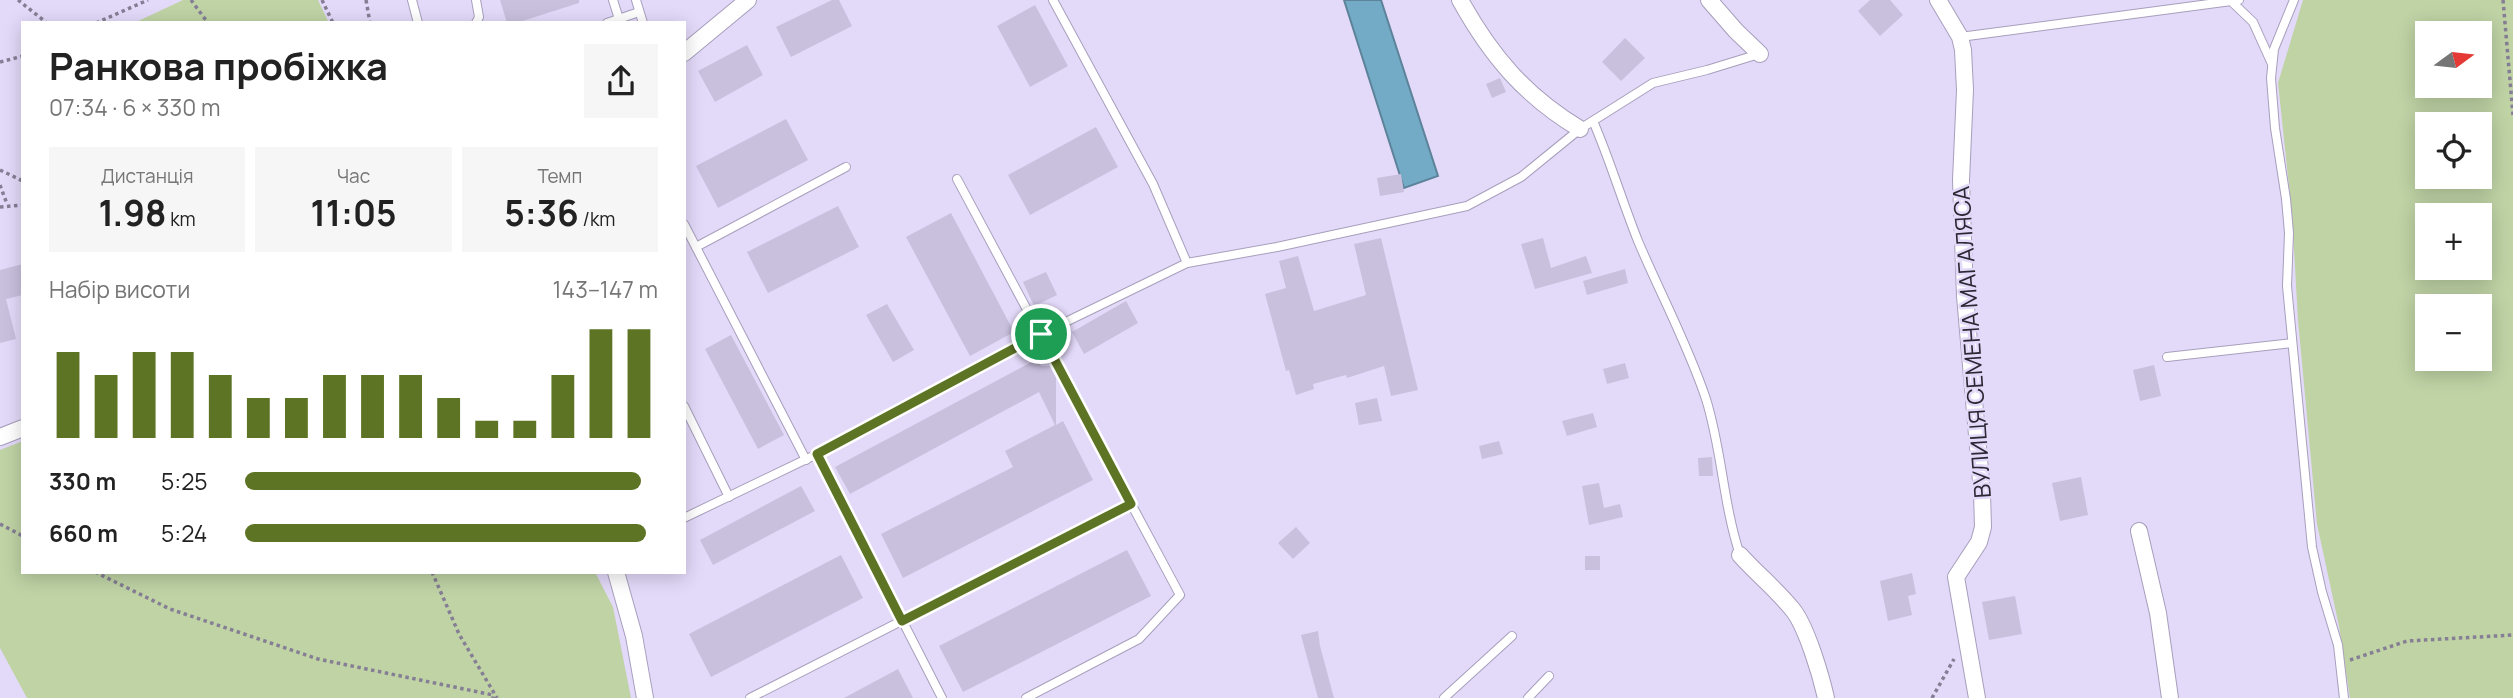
<!DOCTYPE html>
<html lang="uk">
<meta charset="utf-8">
<style>
:root{--surface:#fff;--page:#f6f6f6;--text:#222;--muted:#767676;--accent:#5e7425}
body{margin:0;font-family:Manrope,sans-serif;background:var(--page);color:var(--text);height:100vh;display:flex;flex-direction:column;font-size:26px;white-space:nowrap}
*{box-sizing:border-box;margin:0}
p{font-size:23px;color:var(--muted)}
.icon{flex:none;width:38px;height:38px;fill:none;stroke:currentColor;stroke-width:2;stroke-linecap:round;stroke-linejoin:round}
.map{position:relative;flex:1;overflow:hidden}
.sheet{position:absolute;left:21px;top:21px;width:665px;height:553px;display:flex;flex-direction:column;background:var(--surface);border-radius:0px;box-shadow:0 4px 18px #0003}
.sheet>*{flex:none}
.needle{width:46px;rotate:75deg}
.buttons{position:absolute;left:2415px;top:21px;display:grid;gap:14px}
.buttons a{display:grid;place-items:center;width:77px;height:77px;border-radius:0px;background:var(--surface);box-shadow:0 4px 18px #0003;font-size:35px}
.pin{position:absolute;display:grid;place-items:center;width:60px;height:60px;color:#fff;margin:-30px;border:4px solid #fff;border-radius:50%;box-shadow:0 2px 7px #0007}
.round{display:grid;place-items:center;flex:none;width:74px;height:74px;border-radius:0px;background:var(--page)}
.headline{display:flex;align-items:center;justify-content:space-between;height:119px;padding:0 28px}
h1{font-size:38px;font-weight:700;line-height:52px}
.metrics{display:grid;grid-template-columns:repeat(3,1fr);gap:10px;height:119px;padding:7px 28px}
.metrics div{display:grid;align-content:center;border-radius:0px;background:var(--page);text-align:center}
.metrics b{font-size:35px;font-weight:700}
.metrics small{font-size:19px;font-weight:400}
.metrics p{font-size:19px}
.chart{height:196px;padding:14px 28px}
.chart p{display:flex;justify-content:space-between}
.chart svg{width:100%;height:126px;margin-top:7px;stroke:var(--accent);stroke-width:6}
ul{padding:0 28px;list-style:none;font-size:23px}
li{display:grid;grid-template-columns:112px 84px 1fr;align-items:center;height:52px}
li i{height:18px;border-radius:9px;background:var(--accent)}
.map>svg:first-child{display:block}
.green{fill:#bfd3a5;fill-rule:evenodd}
.water{fill:#73abc6;stroke:#5d839a;stroke-width:2}
.building{fill:#c9c0de}
.lines{fill:none;stroke-linecap:round;stroke-linejoin:round}
.service-casing{stroke:#a89fbc;stroke-width:10}
.minor-casing{stroke:#a89fbc;stroke-width:18}
.path{stroke:#857e94;stroke-width:3.5;stroke-dasharray:3.5 3.5;stroke-linecap:butt}
.service{stroke:#fff;stroke-width:8}
.minor{stroke:#fff;stroke-width:16}
.route-casing{stroke:#fff;stroke-width:14}
.route{stroke:#5e7425;stroke-width:9}
.labels{text-anchor:middle;stroke-width:5;stroke-linejoin:round;paint-order:stroke}
.street-label{font-size:23px;fill:#2b2733;stroke:#e3d9f9}
</style>
<div class="map">
<svg width="2513" height="698" viewBox="0 0 2513 698">
<rect width="100%" height="100%" fill="#e3d9f9"/>
<g class="green">
<polygon points="183,0 318,0 329,23 134,23"/>
<path d="M2303,0H2513V698H2350L2339,626L2317,524L2298,320L2292,214L2278,83ZM2427,33H2480V86H2427ZM2427,124H2480V177H2427ZM2427,215H2480V268H2427ZM2427,306H2480V359H2427Z"/>
<polygon points="23,441 23,572 595,572 613,607 631,698 27,698 0,648 0,450"/>
</g>
<polygon class="water" points="1344,0 1381,0 1438,176 1404,188"/>
<g class="building">
<polygon points="500,0 579,0 579,3 516,23 507,23"/>
<polygon points="832,0 839,0 852,26 791,57 776,27"/>
<polygon points="1870,0 1890,0 1903,15 1880,36 1858,11"/>
<polygon points="1035,5 1068,66 1030,87 997,26"/>
<polygon points="1625,38 1645,58 1621,81 1602,62"/>
<polygon points="747,45 763,75 715,102 698,71"/>
<polygon points="1500,78 1506,92 1492,98 1486,84"/>
<polygon points="786,119 808,160 718,208 696,166"/>
<polygon points="1096,127 1118,167 1030,215 1008,175"/>
<polygon points="1401,174 1404,192 1380,196 1377,178"/>
<polygon points="838,206 859,247 768,293 747,252"/>
<polygon points="951,213 1014,332 970,356 906,237"/>
<polygon points="1381,238 1418,390 1391,396 1384,366 1347,378 1346,375 1313,384 1314,389 1296,395 1289,370 1286,371 1265,294 1286,288 1279,261 1298,256 1314,311 1366,295 1354,244"/>
<polygon points="1543,238 1551,268 1586,256 1592,273 1535,289 1521,244"/>
<polygon points="23,264 23,295 6,299 16,339 0,343 0,270"/>
<polygon points="1625,269 1628,283 1587,295 1583,281"/>
<polygon points="1046,272 1057,295 1034,306 1023,282"/>
<polygon points="1126,301 1138,323 1084,354 1072,332"/>
<polygon points="887,304 914,350 893,362 866,315"/>
<polygon points="731,335 784,435 758,449 705,349"/>
<polygon points="1037,359 1041,366 1050,366 1056,378 1056,425 1063,421 1093,480 903,578 881,534 1013,467 1005,451 1055,425 1039,392 850,494 835,467"/>
<polygon points="1625,363 1629,378 1607,384 1603,369"/>
<polygon points="2154,365 2161,396 2140,401 2133,370"/>
<polygon points="1377,398 1382,421 1359,425 1355,403"/>
<polygon points="1593,413 1597,427 1567,436 1562,421"/>
<polygon points="1499,441 1503,454 1482,459 1479,446"/>
<polygon points="1712,457 1713,476 1699,476 1698,458"/>
<polygon points="2081,477 2088,515 2060,521 2052,483"/>
<polygon points="1599,483 1604,508 1620,504 1623,517 1589,525 1582,486"/>
<polygon points="801,486 815,511 713,565 700,540"/>
<polygon points="1296,527 1310,543 1293,559 1278,543"/>
<polygon points="1127,550 1151,596 963,692 939,646"/>
<polygon points="841,555 863,598 711,677 689,634"/>
<rect x="1585" y="556" width="15" height="14"/>
<polygon points="1912,573 1916,594 1908,596 1912,615 1888,621 1880,581"/>
<polygon points="2015,596 2022,634 1989,640 1982,602"/>
<polygon points="1318,631 1320,646 1334,698 1318,698 1305,650 1301,635"/>
<polygon points="898,669 913,698 844,698"/>
</g>
<g class="lines">
<defs>
<g id="service">
<polyline points="412,0 418,23"/>
<polyline points="476,0 479,17 476,23"/>
<polyline points="613,0 619,19"/>
<polyline points="636,0 643,23"/>
<polyline points="1053,0 1153,184 1187,263"/>
<polyline points="2294,0 2274,49 2271,78 2275,128 2286,199 2289,233 2287,286 2312,547 2322,592 2338,645 2344,698"/>
<polyline points="2233,3 2253,22 2272,64"/>
<polyline points="607,23 639,12"/>
<polyline points="1960,37 2239,0"/>
<path d="M1593,121C1610,160 1622,201 1638,241C1660,293 1688,345 1706,399C1722,450 1723,504 1740,555"/>
<polyline points="957,179 1180,595 1139,639 1026,698"/>
<polyline points="684,224 806,460"/>
<polyline points="696,247 846,167"/>
<polyline points="2167,357 2292,343"/>
<polyline points="684,406 729,497"/>
<polyline points="817,454 942,698"/>
<polyline points="684,518 817,454 1041,334 1187,263 1277,247 1467,206 1521,177 1580,129 1653,83 1707,70 1759,54"/>
<polyline points="750,698 1131,504"/>
<polyline points="1444,698 1512,636"/>
<polyline points="1528,698 1549,676"/>
</g>
<g id="minor">
<path d="M1460,0C1491,56 1525,96 1580,129"/>
<polyline points="1709,0 1736,31 1760,54"/>
<polyline points="1938,0 1960,37 1963,50 1965,90 1961,180 1965,296 1982,493 1983,527 1979,542 1956,577 1977,698"/>
<polyline points="684,53 748,0"/>
<polyline points="0,437 23,428"/>
<polyline points="2139,531 2158,613 2170,698"/>
<path d="M1740,555C1757,574 1777,590 1793,610C1807,628 1821,676 1826,698"/>
<polyline points="616,572 634,636 645,698"/>
</g>
</defs>
<use href="#service" class="service-casing"/>
<use href="#minor" class="minor-casing"/>
<g class="path">
<polyline points="18,0 47,23"/>
<polyline points="191,0 208,23"/>
<polyline points="322,0 333,23"/>
<polyline points="366,0 370,23"/>
<polyline points="2503,0 2513,115"/>
<polyline points="96,23 148,0"/>
<polyline points="0,62 23,56"/>
<polyline points="0,170 23,181"/>
<polyline points="0,185 7,204"/>
<polyline points="0,207 23,205"/>
<polyline points="0,524 23,536"/>
<polyline points="95,572 170,609 318,659 493,695 493,698"/>
<polyline points="432,572 459,634 497,698"/>
<polyline points="2350,660 2407,641 2513,635"/>
<polyline points="1932,698 1954,659"/>
</g>
<use href="#service" class="service"/>
<use href="#minor" class="minor"/>
</g>
<g class="lines">
<defs>
<polygon id="route" points="1041,334 1131,504 902,621 817,454"/>
</defs>
<use href="#route" class="route-casing"/>
<use href="#route" class="route"/>
</g>
<g class="labels">
<g class="street-label">
<text transform="translate(1972 342) rotate(-94)" y="8">ВУЛИЦЯ СЕМЕНА МАГАЛЯСА</text>
</g>
</g>
</svg>
<div class="buttons">
<a><svg class="needle" viewBox="-14 -14 28 28"><path d="M0-13l5 13h-10z" fill="#e53935"/><path d="M0 13l5-13h-10z" fill="#767676"/></svg></a>
<a><svg class="icon" aria-label="locate" viewBox="0 0 24 24"><circle cx="12" cy="12" r="6"/><path d="M12 2v4M12 18v4M2 12h4M18 12h4"/></svg></a>
<a>+</a>
<a>−</a>
</div>
<div class="pin" style="left:1041px;top:334px;background:#1e9e55"><svg class="icon" aria-label="arrive" viewBox="0 0 24 24"><path d="M6 21V4h12l-3 4 3 4H6"/></svg></div>
<section class="sheet">
<div class="headline"><div><h1>Ранкова пробіжка</h1><p>07:34 · 6 × 330 m</p></div><a class="round"><svg class="icon" aria-label="share" viewBox="0 0 24 24"><path d="M12 15V3M7 8l5-5 5 5M5 13v7h14v-7"/></svg></a></div>
<div class="metrics">
<div><p>Дистанція</p><b>1.98<small> km</small></b></div>
<div><p>Час</p><b>11:05</b></div>
<div><p>Темп</p><b>5:36<small> /km</small></b></div>
</div>
<div class="chart"><p><span>Набір висоти</span>143–147 m</p>
<svg viewBox="0 0 160 44" preserveAspectRatio="none"><path d="M5 44V14M15 44V22M25 44V14M35 44V14M45 44V22M55 44V30M65 44V30M75 44V22M85 44V22M95 44V22M105 44V30M115 44V38M125 44V38M135 44V22M145 44V6M155 44V6"/></svg>
</div>
<ul>
<li><b>330 m</b>5:25<i style="width:96%"></i></li>
<li><b>660 m</b>5:24<i style="width:97%"></i></li>
</ul>
</section>
</div>
